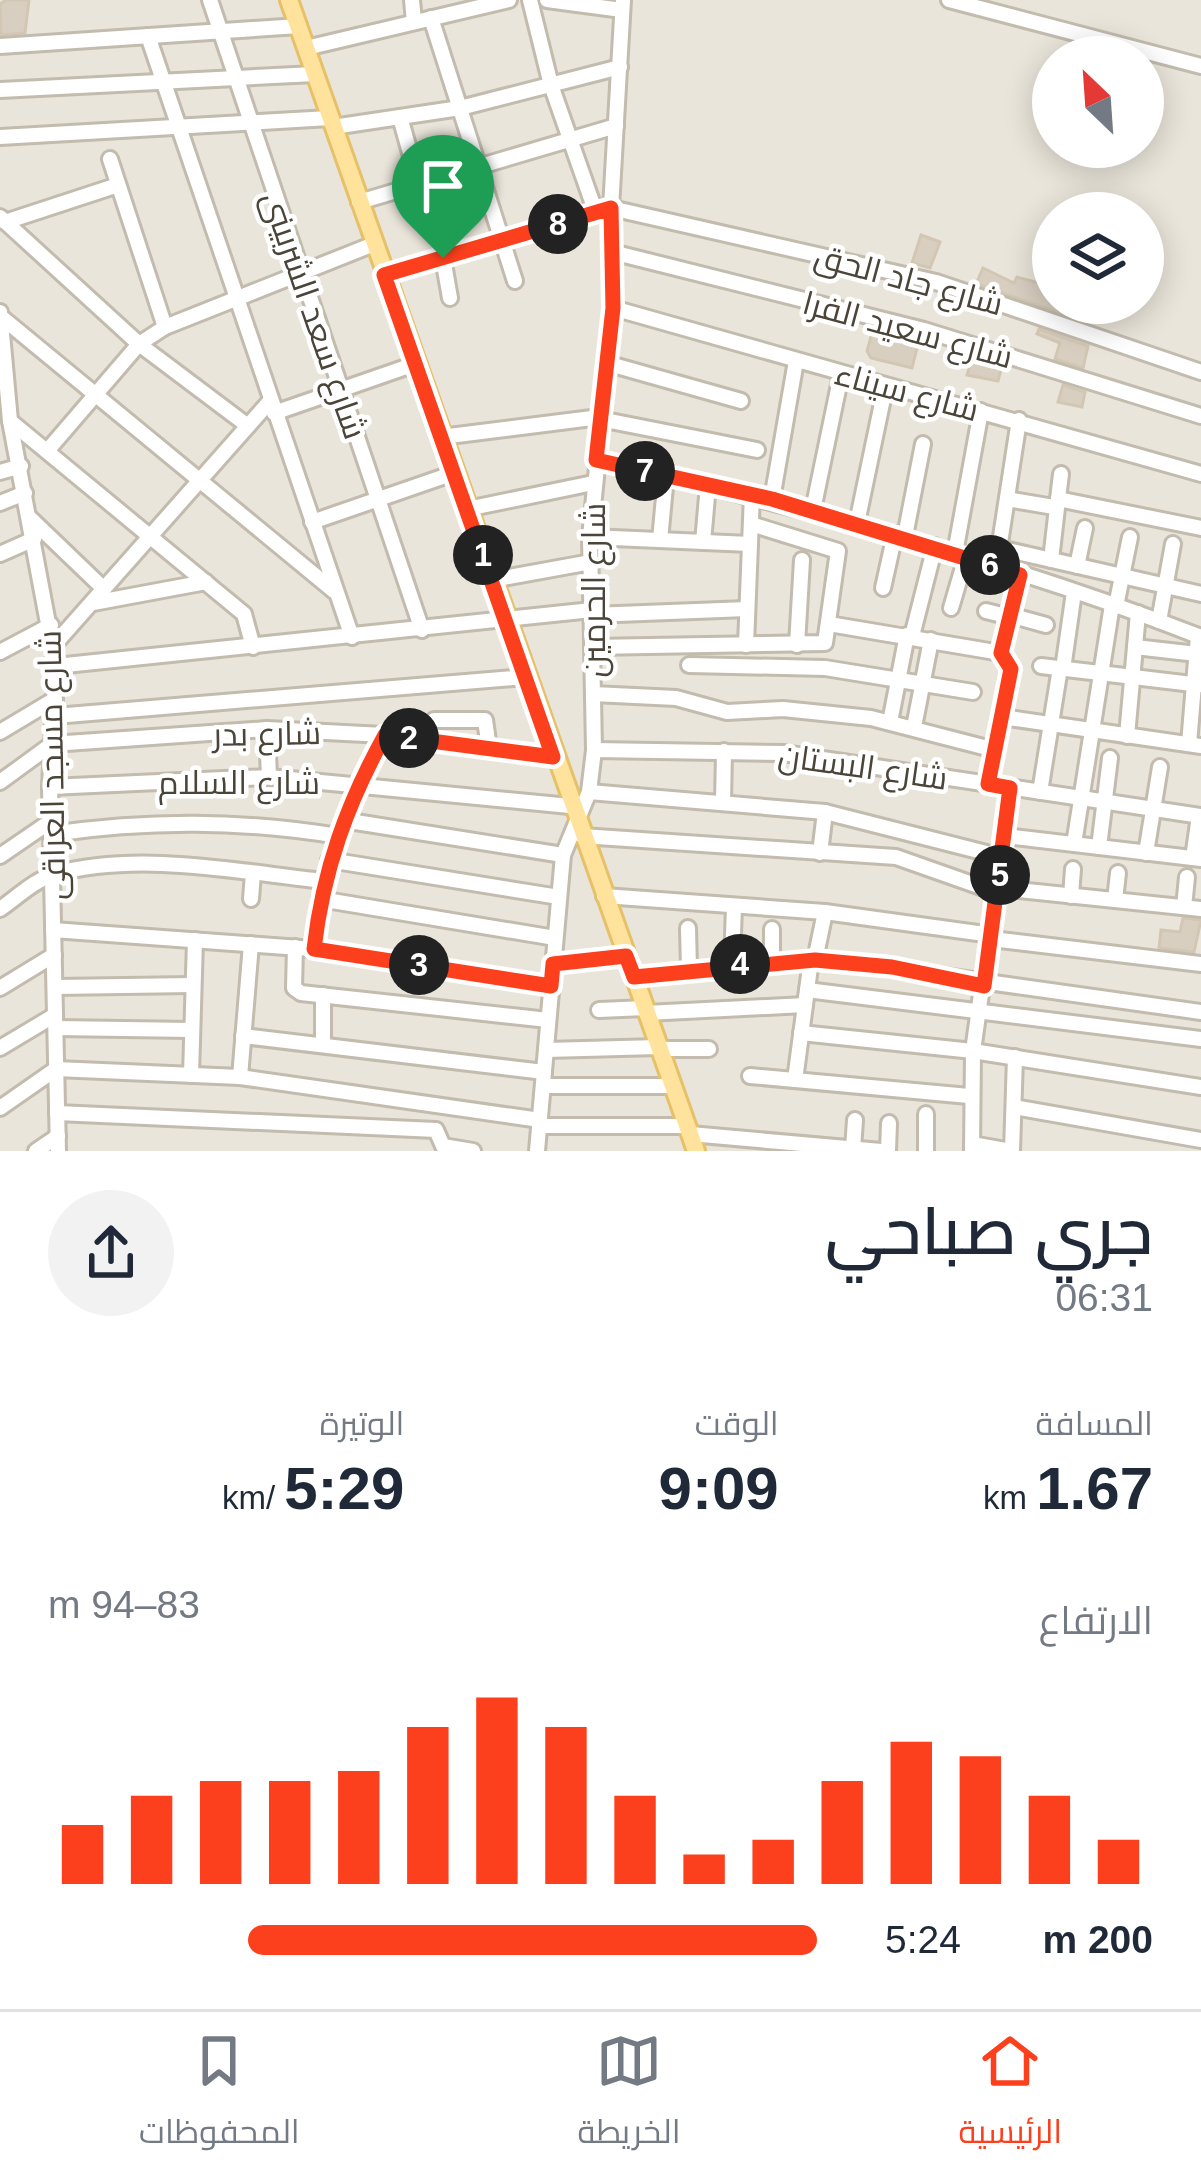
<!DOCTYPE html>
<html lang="ar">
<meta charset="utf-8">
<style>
:root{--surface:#fff;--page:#f2f2f3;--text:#1f2937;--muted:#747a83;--line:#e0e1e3;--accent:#fc3f1d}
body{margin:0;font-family:Helvetica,Cairo,sans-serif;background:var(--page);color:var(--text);direction:rtl;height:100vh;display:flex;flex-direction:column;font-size:45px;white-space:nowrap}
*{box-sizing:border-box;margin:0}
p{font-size:39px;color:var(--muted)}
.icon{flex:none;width:66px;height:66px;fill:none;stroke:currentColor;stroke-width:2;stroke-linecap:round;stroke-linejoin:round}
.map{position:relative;height:1151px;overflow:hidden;direction:ltr}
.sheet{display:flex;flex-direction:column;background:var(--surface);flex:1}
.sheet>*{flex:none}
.needle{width:78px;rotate:335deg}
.controls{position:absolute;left:1032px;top:36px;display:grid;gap:24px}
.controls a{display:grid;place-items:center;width:132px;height:132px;border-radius:50%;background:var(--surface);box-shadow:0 6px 30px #0003;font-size:60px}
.pin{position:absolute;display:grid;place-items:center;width:102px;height:102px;color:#fff;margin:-123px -51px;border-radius:50% 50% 50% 0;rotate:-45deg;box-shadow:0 0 12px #0007}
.pin .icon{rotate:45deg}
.km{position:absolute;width:60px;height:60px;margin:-30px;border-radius:50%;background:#222;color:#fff;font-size:33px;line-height:60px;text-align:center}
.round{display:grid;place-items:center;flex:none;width:126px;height:126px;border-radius:63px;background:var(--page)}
.summary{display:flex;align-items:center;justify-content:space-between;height:204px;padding:0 48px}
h1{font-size:66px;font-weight:600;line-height:90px}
.figures{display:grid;grid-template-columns:repeat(3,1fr);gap:18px;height:204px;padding:12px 48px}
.figures div{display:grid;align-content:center}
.figures b{font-size:60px;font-weight:600}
.figures small{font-size:33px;font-weight:400}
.figures p{font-size:33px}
.chart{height:336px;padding:24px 48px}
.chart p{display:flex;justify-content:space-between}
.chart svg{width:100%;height:216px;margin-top:12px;stroke:var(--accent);stroke-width:6}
ul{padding:0 48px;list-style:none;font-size:39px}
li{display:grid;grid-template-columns:192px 144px 1fr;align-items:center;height:90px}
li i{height:30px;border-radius:15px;background:var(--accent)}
.menu{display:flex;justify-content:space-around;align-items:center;height:168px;border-top:3px solid var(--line);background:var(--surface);font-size:33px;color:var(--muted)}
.menu a{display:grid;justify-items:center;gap:6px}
.menu .current{color:var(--accent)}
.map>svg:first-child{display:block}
.residential{fill:#eae5da;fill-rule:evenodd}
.building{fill:#d8cfc1;stroke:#d3c7b4;stroke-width:3}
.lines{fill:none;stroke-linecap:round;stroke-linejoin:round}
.minor-casing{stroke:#c2bbae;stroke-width:20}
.major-casing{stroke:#e6c16a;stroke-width:22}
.minor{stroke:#fff;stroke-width:14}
.major{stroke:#ffe39c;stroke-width:16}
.route-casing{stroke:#fff;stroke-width:24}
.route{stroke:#fc3f1d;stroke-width:15}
.labels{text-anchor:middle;stroke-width:9;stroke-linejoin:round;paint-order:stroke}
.street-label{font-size:33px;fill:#4b4439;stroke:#fff}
</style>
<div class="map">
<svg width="1201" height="1151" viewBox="0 0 1201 1151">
<rect width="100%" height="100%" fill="#f6f3ec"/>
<path class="residential" d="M0,0H1201V1151H0ZM1053,57H1143V147H1053ZM1053,213H1143V303H1053Z"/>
<g class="building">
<polygon points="6,0 29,0 25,33 1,35 0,4"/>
<polygon points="921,235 940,242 930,268 912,263"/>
<polygon points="983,268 1014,283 1017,277 1046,285 1053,303 1069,303 1064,314 976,284"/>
<polygon points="873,329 919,340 912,368 871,358 867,351"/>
<polygon points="1039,329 1088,346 1083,368 1055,359 1060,343 1037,334"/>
<polygon points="972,358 1002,366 998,381 967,375"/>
<polygon points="1063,385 1085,392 1082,407 1058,402"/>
<polygon points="1183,918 1201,920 1194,952 1159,948 1161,930 1180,932"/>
</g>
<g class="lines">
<defs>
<g id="minor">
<polyline points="210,0 422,630"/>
<polyline points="412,0 414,22"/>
<polyline points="530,0 551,85 596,213"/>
<polyline points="547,0 622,10"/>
<polyline points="949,0 1201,66"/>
<polyline points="431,18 515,281"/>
<polyline points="148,36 352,637"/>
<polyline points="0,46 299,26"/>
<polyline points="306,48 509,0"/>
<polyline points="0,90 315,74"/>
<polyline points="400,117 419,185"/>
<polyline points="333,127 460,108 620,67"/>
<polyline points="0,137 330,118"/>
<polyline points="110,159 165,327"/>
<polyline points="359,202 616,126"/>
<polyline points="0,217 139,344 248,426"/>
<polyline points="5,222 118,185"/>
<polyline points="612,252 924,330 1201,416"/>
<polyline points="443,258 450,298"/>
<polyline points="384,275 611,208 936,282 1201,372"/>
<polyline points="613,308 1201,474"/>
<polyline points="0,312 10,421 56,666 50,787 58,1151"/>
<polyline points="0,316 334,591"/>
<polyline points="606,363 741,401"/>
<polyline points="274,413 415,364"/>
<polyline points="600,419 757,450"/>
<polyline points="10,421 244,614 253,647"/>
<polyline points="441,437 600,417"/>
<polyline points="47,451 139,344 165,327 374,244"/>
<path d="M596,460C801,507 1004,560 1201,637"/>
<polyline points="0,472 21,466"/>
<polyline points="772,499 796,361"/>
<polyline points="1007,499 1054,507"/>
<polyline points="1058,499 1061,474"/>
<polyline points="0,503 25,493"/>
<polyline points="467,509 593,483"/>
<polyline points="813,510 841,375"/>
<polyline points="30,518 104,589"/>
<polyline points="312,522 454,473"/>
<polyline points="857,523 885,389"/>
<polyline points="905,536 923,444"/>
<polyline points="590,537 750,544"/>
<polyline points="660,540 666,476"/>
<polyline points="703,542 708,485"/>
<polyline points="999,548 1201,594"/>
<polyline points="955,553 981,411"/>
<polyline points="0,554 34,539"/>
<polyline points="998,556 1019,420"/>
<polyline points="1051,560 1058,499 1201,528"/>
<polyline points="1077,566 1085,528"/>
<polyline points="492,580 591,562"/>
<polyline points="883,588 895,534"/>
<polyline points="93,603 206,582"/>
<polyline points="1116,606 1130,537"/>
<polyline points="951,608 966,557"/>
<polyline points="986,611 1010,617"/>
<polyline points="592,615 747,609"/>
<polyline points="1010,615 1046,625"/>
<polyline points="1159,621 1173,544"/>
<polyline points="829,624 1001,653"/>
<polyline points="912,636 935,546"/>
<polyline points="54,645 270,401"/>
<polyline points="746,645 752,494"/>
<polyline points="797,645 802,560"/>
<polyline points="592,647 825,643 838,551 751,524"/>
<polyline points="1135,647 1197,654"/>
<polyline points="0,652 51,625"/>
<polyline points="1001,653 1020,575"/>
<polyline points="689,665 825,668 973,692"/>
<polyline points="56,666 592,610"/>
<polyline points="1041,666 1201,685"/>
<polyline points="1063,669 1074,592"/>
<polyline points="593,694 676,698 727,712 783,709 871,718 995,750"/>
<polyline points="55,716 525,677"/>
<polyline points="1002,717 1201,746"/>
<polyline points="434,720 485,720 489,748"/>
<polyline points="890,722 907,635"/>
<polyline points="914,727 931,640"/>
<polyline points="267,729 269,777"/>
<polyline points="0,732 55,699"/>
<polyline points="1127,736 1138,613"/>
<polyline points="1189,744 1198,636"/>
<polyline points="594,750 783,753 1201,816"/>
<polyline points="0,782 52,744 267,729 384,735 553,757"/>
<polyline points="988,784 1011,669 1001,653"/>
<polyline points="50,787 269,777 570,806"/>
<polyline points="589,792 825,812 1002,857"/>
<polyline points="1040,792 1060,668"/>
<polyline points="723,803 724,751"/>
<polyline points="343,820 563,855"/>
<path d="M51,834C149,820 240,820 338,836"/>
<polyline points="582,836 896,857 998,893"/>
<polyline points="1005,836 1201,859"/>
<polyline points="1074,844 1112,605"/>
<polyline points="1099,847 1110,758"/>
<polyline points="820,853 825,812"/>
<polyline points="1146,853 1160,767"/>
<polyline points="0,856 51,821"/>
<polyline points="1193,858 1199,816"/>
<polyline points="329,860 559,897"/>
<polyline points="328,868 359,783 384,735"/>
<polyline points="999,888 1201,909"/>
<polyline points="604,896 825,912 992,935"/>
<polyline points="1071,896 1073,869"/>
<polyline points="251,899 253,873"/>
<polyline points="320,899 555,938"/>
<polyline points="1115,900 1118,873"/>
<polyline points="1184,907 1187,877"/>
<path d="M0,909C16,898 36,879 55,874C139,851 239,872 324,881"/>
<polyline points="688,928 689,970"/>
<polyline points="53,930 314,949 551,985"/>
<polyline points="992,939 1201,964"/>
<polyline points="295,947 294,988 301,993 548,1020"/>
<polyline points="314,949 321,895"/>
<polyline points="815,960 825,912"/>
<polyline points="772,961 772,929"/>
<polyline points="553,964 626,956"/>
<polyline points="732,965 734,906"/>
<polyline points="634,977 772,961 838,961 1201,1012"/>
<polyline points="55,987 193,985"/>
<polyline points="0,988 54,955"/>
<polyline points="807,990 1201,1039"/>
<polyline points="599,1010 645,1008"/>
<polyline points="646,1013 805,1005"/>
<polyline points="56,1028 192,1030"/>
<polyline points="801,1033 973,1051 1201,1087"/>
<polyline points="243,1036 544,1072"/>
<polyline points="323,1045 323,995"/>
<polyline points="0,1048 55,1015"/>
<polyline points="659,1049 709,1049"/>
<polyline points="546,1050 659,1047"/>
<polyline points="191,1075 195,940"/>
<polyline points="750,1076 969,1096"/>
<polyline points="240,1077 251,944"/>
<polyline points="795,1080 811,960"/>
<polyline points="543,1086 673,1086"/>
<polyline points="1014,1107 1201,1140"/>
<polyline points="0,1108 56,1069 240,1077 540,1120"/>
<polyline points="57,1113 436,1130 443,1146 473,1151"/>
<polyline points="539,1126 687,1126"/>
<polyline points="690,1134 881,1151"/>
<polyline points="972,1144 1011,1151"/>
<polyline points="853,1149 855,1120"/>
<polyline points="36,1151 58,1136"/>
<polyline points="537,1151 563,855 589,792 594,750 590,537 613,308 611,208 623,0"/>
<polyline points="888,1151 889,1123"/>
<polyline points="926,1151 926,1114"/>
<polyline points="972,1151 973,1051 1010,787"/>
<polyline points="1012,1151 1015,1057"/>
</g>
<polyline id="major" points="289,0 696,1151"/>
</defs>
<use href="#minor" class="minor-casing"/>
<use href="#major" class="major-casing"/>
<use href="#minor" class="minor"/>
<use href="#major" class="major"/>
</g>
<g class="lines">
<defs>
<path id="route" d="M611,208L613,308L596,460L772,499L1020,575L1001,653L1011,669L988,784L1010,788L984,986L892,967L815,960L634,977L626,956L553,964L551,986L314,949C323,870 347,804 385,735L553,757L384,275Z"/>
</defs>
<use href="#route" class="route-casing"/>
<use href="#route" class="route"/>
</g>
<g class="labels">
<g class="street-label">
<text transform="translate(909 279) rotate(15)" y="12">شارع جاد الحق</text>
<text transform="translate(315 315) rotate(71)" y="12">شارع سعد الشربينى</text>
<text transform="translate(908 329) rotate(15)" y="12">شارع سعيد الفرا</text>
<text transform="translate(907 391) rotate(15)" y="12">شارع سيناء</text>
<text transform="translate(593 590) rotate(-90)" y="12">شارع الحرمين</text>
<text transform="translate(267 733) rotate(-1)" y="12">شارع بدر</text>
<text transform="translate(51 765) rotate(-91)" y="12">شارع مسجد العراقى</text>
<text transform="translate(863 766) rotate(8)" y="12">شارع البستان</text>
<text x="239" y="794">شارع السلام</text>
</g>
</g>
</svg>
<div class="controls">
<a><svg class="needle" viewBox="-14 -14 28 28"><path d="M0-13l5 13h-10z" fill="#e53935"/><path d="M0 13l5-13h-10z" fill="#747a83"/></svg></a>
<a><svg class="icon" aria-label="layers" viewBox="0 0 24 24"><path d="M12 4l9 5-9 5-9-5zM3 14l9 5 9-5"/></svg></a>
</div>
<div class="pin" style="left:443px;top:258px;background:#1e9e55"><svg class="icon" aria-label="arrive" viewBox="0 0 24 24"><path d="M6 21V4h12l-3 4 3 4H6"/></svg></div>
<b class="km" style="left:483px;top:555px">1</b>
<b class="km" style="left:409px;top:738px">2</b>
<b class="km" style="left:419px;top:965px">3</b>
<b class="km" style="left:740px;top:964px">4</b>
<b class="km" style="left:1000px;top:875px">5</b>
<b class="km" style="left:990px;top:565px">6</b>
<b class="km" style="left:645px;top:471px">7</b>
<b class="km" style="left:558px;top:224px">8</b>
</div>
<section class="sheet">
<div class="summary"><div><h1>جري صباحي</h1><p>06:31</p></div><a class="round"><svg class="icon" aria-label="share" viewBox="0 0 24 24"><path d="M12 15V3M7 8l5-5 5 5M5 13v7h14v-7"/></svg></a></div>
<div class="figures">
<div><p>المسافة</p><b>1.67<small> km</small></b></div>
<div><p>الوقت</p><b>9:09</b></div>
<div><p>الوتيرة</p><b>5:29<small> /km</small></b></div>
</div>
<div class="chart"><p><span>الارتفاع</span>83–94 m</p>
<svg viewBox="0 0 160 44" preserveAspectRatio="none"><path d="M5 44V32M15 44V26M25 44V23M35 44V23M45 44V21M55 44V12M65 44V6M75 44V12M85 44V26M95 44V38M105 44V35M115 44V23M125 44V15M135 44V18M145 44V26M155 44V35"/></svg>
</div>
<ul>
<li><b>200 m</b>5:24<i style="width:74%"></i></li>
</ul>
</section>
<nav class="menu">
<a class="current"><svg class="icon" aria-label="home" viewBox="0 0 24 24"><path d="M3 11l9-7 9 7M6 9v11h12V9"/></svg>الرئيسية</a>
<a><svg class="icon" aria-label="map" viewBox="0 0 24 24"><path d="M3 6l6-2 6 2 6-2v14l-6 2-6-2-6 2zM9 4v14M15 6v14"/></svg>الخريطة</a>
<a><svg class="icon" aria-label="saved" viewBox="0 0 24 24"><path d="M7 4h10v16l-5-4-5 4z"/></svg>المحفوظات</a>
</nav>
